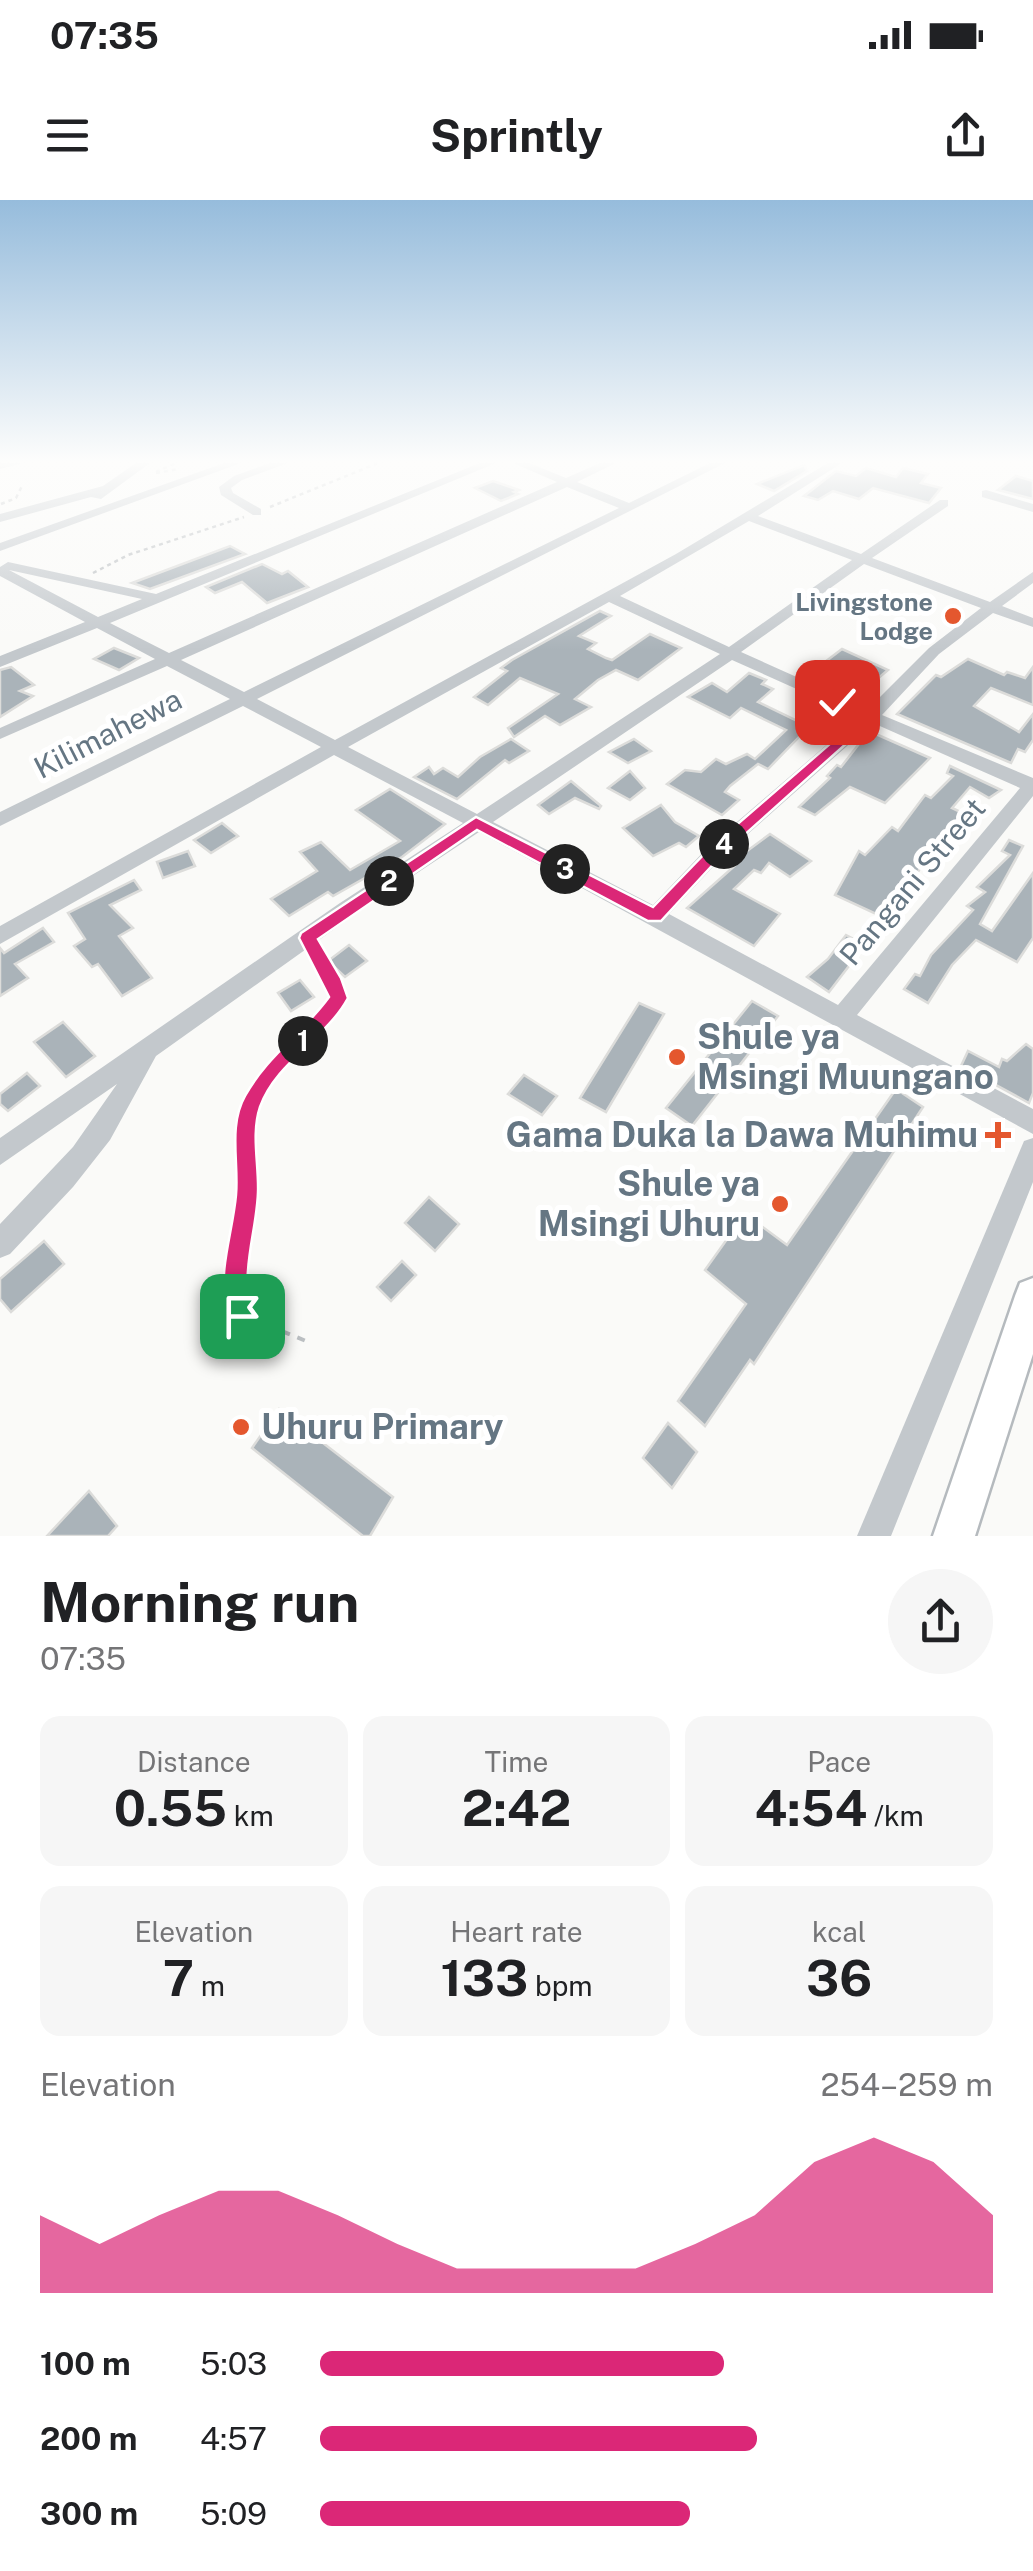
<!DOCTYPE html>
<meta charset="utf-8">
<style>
:root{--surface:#fff;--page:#f6f6f6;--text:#202124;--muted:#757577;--accent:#db2777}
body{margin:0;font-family:"Public Sans",sans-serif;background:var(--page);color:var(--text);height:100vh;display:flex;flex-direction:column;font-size:38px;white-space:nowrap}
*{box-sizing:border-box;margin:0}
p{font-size:32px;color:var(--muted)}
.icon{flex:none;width:55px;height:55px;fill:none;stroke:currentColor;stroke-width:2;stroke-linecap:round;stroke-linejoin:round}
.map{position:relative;height:1336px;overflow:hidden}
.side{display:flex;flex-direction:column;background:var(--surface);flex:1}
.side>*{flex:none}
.pin{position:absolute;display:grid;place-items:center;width:85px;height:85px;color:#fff;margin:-42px;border-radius:20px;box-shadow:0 5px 15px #0006}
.km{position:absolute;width:50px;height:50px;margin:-25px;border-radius:50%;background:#222;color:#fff;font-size:28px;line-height:50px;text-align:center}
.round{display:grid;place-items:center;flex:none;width:105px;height:105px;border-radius:52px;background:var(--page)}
.summary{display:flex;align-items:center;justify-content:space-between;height:170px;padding:0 40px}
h1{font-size:55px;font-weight:700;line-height:75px}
.metrics{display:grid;grid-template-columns:repeat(3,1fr);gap:15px;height:170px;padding:10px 40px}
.metrics div{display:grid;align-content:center;border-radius:20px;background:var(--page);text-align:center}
.metrics b{font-size:50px;font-weight:700}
.metrics small{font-size:28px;font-weight:400}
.metrics p{font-size:28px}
.chart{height:280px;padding:20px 40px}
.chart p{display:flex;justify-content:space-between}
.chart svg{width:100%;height:180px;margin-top:10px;fill:var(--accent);opacity:.7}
ul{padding:0 40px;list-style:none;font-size:32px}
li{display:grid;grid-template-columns:160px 120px 1fr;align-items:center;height:75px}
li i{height:25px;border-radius:12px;background:var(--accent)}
.status{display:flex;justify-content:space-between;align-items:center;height:70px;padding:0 50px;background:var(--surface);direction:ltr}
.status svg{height:28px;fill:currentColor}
header{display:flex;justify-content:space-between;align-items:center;height:130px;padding:0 40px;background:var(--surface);font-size:45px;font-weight:700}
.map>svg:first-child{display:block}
.building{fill:#aab3b9;stroke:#dcdcda;stroke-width:2.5}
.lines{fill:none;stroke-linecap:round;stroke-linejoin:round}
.major-casing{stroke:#b5babe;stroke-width:5}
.path-far1{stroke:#bbbfc2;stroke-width:2.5;stroke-dasharray:4 4;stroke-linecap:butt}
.path{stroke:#bbbfc2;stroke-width:4;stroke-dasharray:8 8;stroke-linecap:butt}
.minor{fill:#c3c8cc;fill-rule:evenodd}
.major{fill:#fff;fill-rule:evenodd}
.route{fill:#db2777;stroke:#fff;stroke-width:2.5}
.poi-dot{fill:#e4572e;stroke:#fff;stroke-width:4}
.labels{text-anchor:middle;stroke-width:10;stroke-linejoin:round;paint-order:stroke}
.far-poi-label{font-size:25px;font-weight:bold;fill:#657683;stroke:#fff;text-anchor:end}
.street-label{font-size:30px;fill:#657683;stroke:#fff}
.near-poi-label{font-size:35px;font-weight:bold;fill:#657683;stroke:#fff;text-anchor:start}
</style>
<div class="status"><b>07:35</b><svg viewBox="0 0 49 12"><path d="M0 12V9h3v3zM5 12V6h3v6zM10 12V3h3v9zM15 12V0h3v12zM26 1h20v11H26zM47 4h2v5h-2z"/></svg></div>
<header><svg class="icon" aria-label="menu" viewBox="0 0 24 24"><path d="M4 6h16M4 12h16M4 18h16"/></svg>Sprintly<svg class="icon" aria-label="share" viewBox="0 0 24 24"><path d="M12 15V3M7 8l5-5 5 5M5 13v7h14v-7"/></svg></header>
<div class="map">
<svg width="1033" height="1336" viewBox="0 0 1033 1336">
<rect width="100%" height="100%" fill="#fafaf8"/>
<g class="building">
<polygon points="804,265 807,271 774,291 757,284"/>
<polygon points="866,268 896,277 903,268 928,274 921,283 941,288 929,303 873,288 859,299 833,291 818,300 804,296 836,271 856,276"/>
<polygon points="1016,276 1033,281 1033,299 998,290"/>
<polygon points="493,281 519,290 514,292 518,294 501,301 475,288"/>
<polygon points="230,346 245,354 150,389 132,383"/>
<polygon points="262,364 282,374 288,371 308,387 267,403 242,382 215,393 206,387"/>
<polygon points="600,411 611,416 579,436 596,443 588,449 606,458 612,460 650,434 681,448 638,480 616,470 598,480 575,499 591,507 560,525 545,516 514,537 508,528 558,494 520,478 488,505 474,497 507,471 501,468 512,460"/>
<polygon points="114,448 139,458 119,470 94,459"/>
<polygon points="842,449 888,470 876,480 871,478 852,494 808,475"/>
<polygon points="968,459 1004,475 1007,472 1025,478 1033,467 1033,505 991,488 974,506 1019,532 1033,514 1033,540 1025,552 1018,549 1011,563 897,514 936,475 941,477"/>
<polygon points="11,467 34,485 20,491 33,496 0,517 0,470"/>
<polygon points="749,473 766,480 762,484 773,489 758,502 814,529 804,538 800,536 768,569 758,564 730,586 725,592 739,600 722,615 667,584 685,570 701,572 716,559 726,564 747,554 755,559 786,530 741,508 730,518 688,497 712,483 727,492"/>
<polygon points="869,531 930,558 885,603 850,587 815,615 799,607 830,578 827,576 837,565 841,567"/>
<polygon points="511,539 529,551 509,563 505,560 457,599 414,577 429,567 434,574 443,568 458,577 480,557"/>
<polygon points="634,539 651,551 628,563 609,552"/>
<polygon points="950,566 1001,590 989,598 970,587 952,608 971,617 936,658 928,654 913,681 917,683 887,719 835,695 859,651 865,655 892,627 898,631 925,595 931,598 953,576 947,573"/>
<polygon points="630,571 645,588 630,600 608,588"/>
<polygon points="571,581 601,606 599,609 575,598 549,614 538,605"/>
<polygon points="390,589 445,624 402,657 333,696 328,692 289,716 271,699 317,671 300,652 321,642 350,670 400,641 356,610"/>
<polygon points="661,605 675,622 699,636 686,647 679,643 653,656 623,628"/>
<polygon points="222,623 238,636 211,653 194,640"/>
<polygon points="770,634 811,661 790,677 769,663 761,673 754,670 734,689 780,714 754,746 687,708 739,662 735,660 743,649 747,651"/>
<polygon points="1009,640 1023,646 980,724 992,731 1033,673 1033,738 1017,762 976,740 952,765 928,803 904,789 915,774 920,776 931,755 973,710 967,706 985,692 977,687 1010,655 1002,651"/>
<polygon points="188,651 195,666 163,678 157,662"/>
<polygon points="134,680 141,690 110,705 133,728 119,736 152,778 122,796 98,764 92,767 74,746 85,739 68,713"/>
<polygon points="43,728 54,742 15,764 28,778 0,796 0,748 4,753"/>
<polygon points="846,735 865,745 829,792 807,777 828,759"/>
<polygon points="349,745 367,761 345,777 328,761"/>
<polygon points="300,780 314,797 291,811 278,793"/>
<polygon points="752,801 778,816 692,926 666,908"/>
<polygon points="639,803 664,814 606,912 580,898"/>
<polygon points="63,822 95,856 66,877 34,842"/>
<polygon points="1026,844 1033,849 1033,893 1029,903 961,866 968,851 999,867 1002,859 1007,861"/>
<polygon points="27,873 40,886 8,911 0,904 0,894"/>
<polygon points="524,875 557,896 542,915 508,894"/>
<polygon points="896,889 923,907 754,1164 750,1160 705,1226 678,1201 746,1104 705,1070 745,1014 787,1045"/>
<polygon points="429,997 459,1024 435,1051 405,1023"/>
<polygon points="44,1041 64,1064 11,1112 0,1099 0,1079"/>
<polygon points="402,1061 416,1075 391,1101 377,1087"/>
<polygon points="279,1209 393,1297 370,1336 363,1336 252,1248"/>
<polygon points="668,1223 697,1252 672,1288 643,1258"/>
<polygon points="89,1291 117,1326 108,1336 47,1336"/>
</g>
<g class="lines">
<defs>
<polygon id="major" points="1033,1078 1033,1154 975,1336 933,1336 1015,1096 1020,1083"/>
</defs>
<use href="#major" class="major-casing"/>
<g class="path-far1">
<polyline points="156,272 176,263"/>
<polyline points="156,273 179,269"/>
<polyline points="1,304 16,298 22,286"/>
<polyline points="270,307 378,263"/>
<polyline points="93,373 128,355 244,317"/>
<path d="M243,1018C251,976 236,925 259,886C281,850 329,835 339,791L315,750"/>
</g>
<polyline class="path" points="244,1016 235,1072 242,1115 306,1141"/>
<g class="minor">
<polygon points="0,263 23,263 0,269"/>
<polygon points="136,263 150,263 101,299 91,297 0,322 0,314 103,286"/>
<polygon points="224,263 241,263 0,351 0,343"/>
<polygon points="270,263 288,263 242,280 231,288 233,293 261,309 261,315 253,315 221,295 219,287 234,276"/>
<path d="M480,263H496L110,423L169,453L557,282L513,263H529L566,278L600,263H616L577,282L629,303L710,263H725L257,499L335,540L676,354L828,263H842L758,316L861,354L940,300H948V306L872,358L990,402L1033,372V383L1002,406L1033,418V427L993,413L939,454L882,515L1033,578V596L857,815L1033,909V934L479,632L354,715L156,856L110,940L73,987L10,1054L0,1058V1024L73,947L117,884L0,965V938L340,703L463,623L334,555L0,744V726L321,547L243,506L0,626V612L230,499L167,466L0,539V528L155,459L97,428L0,467V456L85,422L0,376V367L8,362L156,394ZM567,287L619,308L244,492L181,460ZM749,321L852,360L729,447L620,396ZM864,364L981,408L929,448L868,509L741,452ZM9,370L142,399L98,417ZM609,402L720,454L477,614L348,547ZM732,460L859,517L709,646L653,705L493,622ZM873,523L1020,588L838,805L669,714L723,656Z"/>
<polygon points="986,290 1033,304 1033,312 982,297 982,291"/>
<polygon points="1033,938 1033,982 891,1336 857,1336 1024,941"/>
</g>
<use href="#major" class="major"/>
</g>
<linearGradient id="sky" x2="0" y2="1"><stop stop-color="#96bcdc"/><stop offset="0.58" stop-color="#fdfdfc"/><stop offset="1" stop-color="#fdfdfc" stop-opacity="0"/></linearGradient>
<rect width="1033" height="450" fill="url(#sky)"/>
<path class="route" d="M832,499H841L877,516L722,655L661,721H648L477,630L318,739L341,778L348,798C326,839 276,862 260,907C251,934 259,964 258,992C257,1032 238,1077 254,1116L251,1124L242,1128L234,1124C230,1117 226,1110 225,1103C219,1068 233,1030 236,995C239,963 228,926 245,896C267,856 303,833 329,797L299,738L301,733L476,617L653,707L711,647L861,517L832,505Z"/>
<g class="poi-dot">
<circle cx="953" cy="416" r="10"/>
<circle cx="677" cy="857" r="10"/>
<path d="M993 920h10v10h10v10h-10v10h-10v-10h-10v-10h10z"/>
<circle cx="780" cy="1004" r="10"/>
<circle cx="241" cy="1227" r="10"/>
</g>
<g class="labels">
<g class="far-poi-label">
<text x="933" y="411">Livingstone<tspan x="933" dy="29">Lodge</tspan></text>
</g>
<g class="street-label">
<text transform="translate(108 534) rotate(-27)" y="10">Kilimahewa</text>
<text transform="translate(913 682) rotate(-50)" y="10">Pangani Street</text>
</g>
<g class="near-poi-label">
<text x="697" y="849">Shule ya<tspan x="697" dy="40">Msingi Muungano</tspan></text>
<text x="978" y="947" text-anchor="end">Gama Duka la Dawa Muhimu</text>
<text x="760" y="996" text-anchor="end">Shule ya<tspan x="760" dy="40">Msingi Uhuru</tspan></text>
<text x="261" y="1239">Uhuru Primary</text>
</g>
</g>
</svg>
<div class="pin" style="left:242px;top:1116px;background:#1e9e55"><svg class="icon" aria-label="arrive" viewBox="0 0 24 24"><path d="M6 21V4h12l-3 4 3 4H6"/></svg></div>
<div class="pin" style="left:837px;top:502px;background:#d93025"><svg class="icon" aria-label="check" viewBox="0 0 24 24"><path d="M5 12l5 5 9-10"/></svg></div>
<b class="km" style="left:303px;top:841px">1</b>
<b class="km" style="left:389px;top:681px">2</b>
<b class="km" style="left:565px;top:669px">3</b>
<b class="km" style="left:724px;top:644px">4</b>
</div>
<section class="side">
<div class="summary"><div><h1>Morning run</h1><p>07:35</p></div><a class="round"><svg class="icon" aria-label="share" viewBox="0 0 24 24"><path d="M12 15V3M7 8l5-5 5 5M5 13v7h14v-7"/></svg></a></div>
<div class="metrics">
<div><p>Distance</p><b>0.55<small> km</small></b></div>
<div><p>Time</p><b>2:42</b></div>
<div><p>Pace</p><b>4:54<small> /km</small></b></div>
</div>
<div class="metrics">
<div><p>Elevation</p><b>7<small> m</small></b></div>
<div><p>Heart rate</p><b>133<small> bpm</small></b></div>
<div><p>kcal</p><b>36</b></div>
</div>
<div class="chart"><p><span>Elevation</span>254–259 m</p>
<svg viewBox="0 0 160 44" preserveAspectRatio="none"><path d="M0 44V25L10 32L20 25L30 19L40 19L50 25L60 32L70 38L80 38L90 38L100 38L110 32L120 25L130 12L140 6L150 12L160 25V44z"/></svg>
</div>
<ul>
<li><b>100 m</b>5:03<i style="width:60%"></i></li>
<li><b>200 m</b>4:57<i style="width:65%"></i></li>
<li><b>300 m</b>5:09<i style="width:55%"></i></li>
</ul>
</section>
